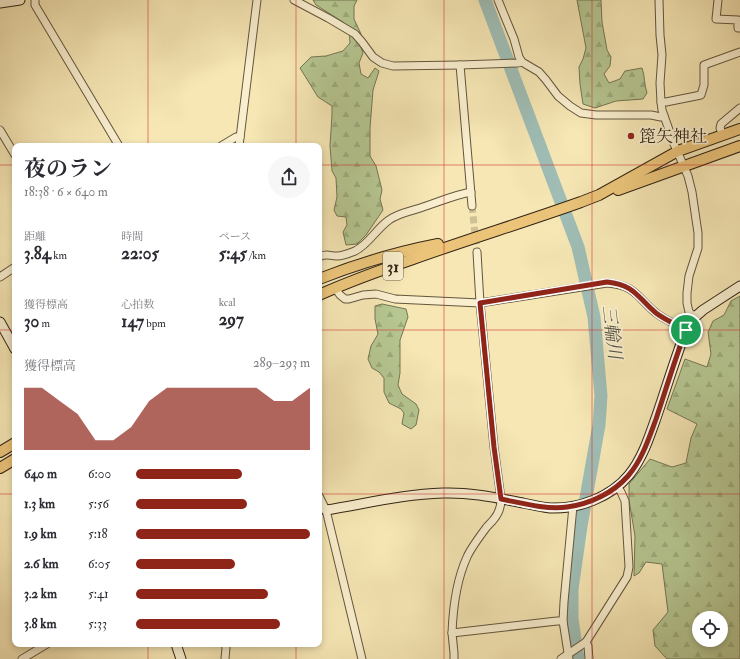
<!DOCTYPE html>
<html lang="ja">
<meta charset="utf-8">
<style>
:root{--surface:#fff;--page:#f7f7f7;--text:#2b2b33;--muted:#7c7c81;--accent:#8f2418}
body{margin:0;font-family:"IM FELL Double Pica","Noto Serif JP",serif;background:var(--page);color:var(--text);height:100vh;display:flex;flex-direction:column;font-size:15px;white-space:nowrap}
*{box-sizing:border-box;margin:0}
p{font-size:13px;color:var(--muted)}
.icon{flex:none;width:22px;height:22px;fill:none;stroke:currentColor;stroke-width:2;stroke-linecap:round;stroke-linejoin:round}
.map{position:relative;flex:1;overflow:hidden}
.side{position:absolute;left:12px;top:143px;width:310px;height:504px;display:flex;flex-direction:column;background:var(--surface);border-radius:8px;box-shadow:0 2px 6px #0003}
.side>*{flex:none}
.buttons{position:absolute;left:692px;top:611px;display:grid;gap:8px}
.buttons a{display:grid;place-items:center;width:36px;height:36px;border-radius:50%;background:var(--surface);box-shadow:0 2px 6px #0003;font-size:20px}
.pin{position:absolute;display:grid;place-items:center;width:34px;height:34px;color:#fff;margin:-17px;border:2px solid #fff;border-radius:50%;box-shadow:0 1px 4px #0007}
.round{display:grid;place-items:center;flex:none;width:42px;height:42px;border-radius:21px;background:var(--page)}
.summary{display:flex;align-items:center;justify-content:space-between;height:68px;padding:0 12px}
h1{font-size:22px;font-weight:700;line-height:30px}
.figures{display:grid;grid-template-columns:repeat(3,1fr);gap:6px;height:68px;padding:4px 12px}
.figures div{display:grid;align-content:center}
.figures b{font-size:17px;font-weight:700}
.figures small{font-size:11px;font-weight:400}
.figures p{font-size:11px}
.chart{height:112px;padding:8px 12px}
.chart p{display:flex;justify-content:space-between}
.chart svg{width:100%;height:72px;margin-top:4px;fill:var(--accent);opacity:.7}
ul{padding:0 12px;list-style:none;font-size:13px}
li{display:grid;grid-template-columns:64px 48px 1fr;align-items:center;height:30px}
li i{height:10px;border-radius:5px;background:var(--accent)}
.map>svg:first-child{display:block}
.forest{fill:url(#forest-firs);stroke:#747654;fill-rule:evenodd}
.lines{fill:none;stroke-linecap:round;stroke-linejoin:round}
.river{stroke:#9fbeb6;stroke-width:13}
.street-tunnel{stroke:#cfc095;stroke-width:7;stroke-dasharray:7 3.5;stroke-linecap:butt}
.street-casing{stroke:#63563d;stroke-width:9}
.secondary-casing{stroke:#322515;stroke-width:11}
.primary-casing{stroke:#322515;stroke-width:12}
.street{stroke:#f9efcf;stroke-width:7}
.secondary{stroke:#f9efcf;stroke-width:9}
.primary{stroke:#ebc47a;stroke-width:10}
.route-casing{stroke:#fff;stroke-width:8}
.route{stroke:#8f2418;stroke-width:5}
.grid{fill:none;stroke:#d62828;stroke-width:1;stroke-opacity:0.55}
.poi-dot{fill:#8f2418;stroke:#f9efcf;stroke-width:1.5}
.labels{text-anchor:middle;stroke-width:3.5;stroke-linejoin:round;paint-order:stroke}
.shield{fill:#f9efcf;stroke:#6e624d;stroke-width:1}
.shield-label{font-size:16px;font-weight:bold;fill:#322515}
.poi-label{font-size:17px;fill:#322515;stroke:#f9efcf;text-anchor:start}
.water-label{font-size:18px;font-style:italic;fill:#535345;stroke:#f9efcf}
</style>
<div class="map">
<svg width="740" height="659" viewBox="0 0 740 659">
<defs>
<pattern id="forest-firs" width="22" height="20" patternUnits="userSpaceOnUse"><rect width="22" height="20" fill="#b6c792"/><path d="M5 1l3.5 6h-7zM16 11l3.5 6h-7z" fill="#9dab7d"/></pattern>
</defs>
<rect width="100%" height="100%" fill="#f6e7b5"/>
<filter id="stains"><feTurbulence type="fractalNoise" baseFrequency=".005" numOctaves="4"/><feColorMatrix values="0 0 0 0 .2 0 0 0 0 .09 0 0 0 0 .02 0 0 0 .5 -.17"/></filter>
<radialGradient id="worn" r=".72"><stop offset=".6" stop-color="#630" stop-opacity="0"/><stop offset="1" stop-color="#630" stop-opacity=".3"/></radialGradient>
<g class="forest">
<polygon points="313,0 357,0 354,6 354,19 361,34 360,45 363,53 359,63 361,74 368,78 375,68 379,71 373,90 370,128 370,156 376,166 382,190 380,199 383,210 366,235 357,244 346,245 343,232 347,225 346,217 337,216 334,210 337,197 336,178 332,171 330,146 332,115 332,106 318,97 300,68 311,57 326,56 343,51 350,43 349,28 343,22 316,5"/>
<path d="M577,0H601L602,22L607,50L611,57L610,66L604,74L609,83L620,79L625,71L642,68C645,76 644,85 647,93L643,99L616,101L595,108L583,104L580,84L579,67L583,59L586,48Z"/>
<path d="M740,296V659H667L655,646L653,630L668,612L662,564L646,562L639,573L634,576L635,536L629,500V484L650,459L672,467L686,463L691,438L697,424L667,409L685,359L707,367L711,354L708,332L713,321L724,315L731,301ZM699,618H721V640H699Z"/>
<polygon points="382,304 406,309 408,317 400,340 400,373 398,385 402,394 416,404 419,410 416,425 411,429 402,424 404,413 401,409 389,403 384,392 384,378 379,372 372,368 368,359 371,346 378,334 375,319 375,306"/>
</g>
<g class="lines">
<polyline class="river" points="485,0 578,247 594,317 601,396 599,425 581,526 572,589 572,619 578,659"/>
<polyline class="street-tunnel" points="472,206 477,252"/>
<defs>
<g id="street">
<polyline points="35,0 35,5 119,146"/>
<polyline points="294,0 328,18 355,34 362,42 373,57 382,63 393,66 460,65 518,63 522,62"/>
<polyline points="498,0 514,39 519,57 522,62 539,72 546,80 558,96 570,106 581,113 596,115 651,115 661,117 664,116"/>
<polyline points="659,0 660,35 662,55 660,83 661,102 662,110 674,144 688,176 692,192 698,233 698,248 689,276 687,293 687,303 689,312 695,317"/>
<polyline points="718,0 716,19 738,20 738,28 740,28"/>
<polyline points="460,65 472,206"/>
<polyline points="661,102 666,102 701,95 704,85 704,65 740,52"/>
<polyline points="0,130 15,155"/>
<polyline points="723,135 720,128 721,124 740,108"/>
<polyline points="221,146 236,137 240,137"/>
<polyline points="239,146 257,0"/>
<path d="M319,257C326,253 329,256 337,256C342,256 350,253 355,251C369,244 376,229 389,220C398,213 412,211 423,207C439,202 454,195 471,192"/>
<polyline points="0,277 15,267"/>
<path d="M335,288L340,295L345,299H349L363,295L376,294L395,299L480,303L607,283C635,285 637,297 656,313C665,320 676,324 686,330"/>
<polyline points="319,496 326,510 362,659"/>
<polyline points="563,621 564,602 573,506"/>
<path d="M452,633C453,607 456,581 467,557C471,548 480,536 486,528C488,525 492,522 494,519C499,513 501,507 501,499L494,447L480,303L477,252"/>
<polyline points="22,659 47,644"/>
<polyline points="225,659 226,648 225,644"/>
<polyline points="454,659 454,653 452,633 557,621 563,621 569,659"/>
<polyline points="561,659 586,642"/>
<polyline points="589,659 588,646 586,642 627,577 629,567 625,501 621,492 617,486"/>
</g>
<g id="secondary">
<polyline points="0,3 20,0"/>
<polyline points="0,322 15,349"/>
<path d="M326,510C364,504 404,494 443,493C470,492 497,498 523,503C532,505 541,507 550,508C578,509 610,498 629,475C642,459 649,438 656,418C666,389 675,359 686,330L695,317L703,310L740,286"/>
<polyline points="176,644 181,659"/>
</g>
<g id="primary">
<polyline points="618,190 740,146"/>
<path d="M319,279C357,264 397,252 438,244"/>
<path d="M319,295C350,281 381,270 413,259C469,239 525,222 581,202L599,195L678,151L740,129"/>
<polyline points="0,452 15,443"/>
<polyline points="0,468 15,459"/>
</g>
</defs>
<use href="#street" class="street-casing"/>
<use href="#secondary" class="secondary-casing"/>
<use href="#primary" class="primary-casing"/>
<use href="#street" class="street"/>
<use href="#secondary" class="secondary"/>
<use href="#primary" class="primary"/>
</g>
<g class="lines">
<defs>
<path id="route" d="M607,282C635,285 637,297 656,313C665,320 676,324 686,330C675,359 666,389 656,419C649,438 642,460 628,476C613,493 590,504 567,507C547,510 521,503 501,499L494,447L480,303Z"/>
</defs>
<use href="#route" class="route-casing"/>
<use href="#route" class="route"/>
</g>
<path class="grid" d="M148,0V146M296,0V146M444,0V659M592,0V659M0,165H15M319,165H740M0,330H15M319,330H740M0,494H15M319,494H740M148,644V659M296,644V659"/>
<circle class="poi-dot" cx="631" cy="136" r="4"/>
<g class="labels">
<rect class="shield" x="383" y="252" width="20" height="28" rx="3"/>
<g class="shield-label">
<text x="393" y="272">31</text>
</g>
<g class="poi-label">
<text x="639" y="142">箆矢神社</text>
</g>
<g class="water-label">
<text transform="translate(612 332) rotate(83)" y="6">三輪川</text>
</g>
</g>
<rect width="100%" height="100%" filter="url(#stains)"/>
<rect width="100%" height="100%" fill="url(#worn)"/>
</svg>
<div class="buttons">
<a><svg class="icon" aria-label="locate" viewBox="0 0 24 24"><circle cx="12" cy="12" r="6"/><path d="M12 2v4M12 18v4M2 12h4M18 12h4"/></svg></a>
</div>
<div class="pin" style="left:686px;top:330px;background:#1e9e55"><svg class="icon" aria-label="arrive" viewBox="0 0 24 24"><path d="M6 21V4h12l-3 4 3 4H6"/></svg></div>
<section class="side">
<div class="summary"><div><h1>夜のラン</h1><p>18:38 · 6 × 640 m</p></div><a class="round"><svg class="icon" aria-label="share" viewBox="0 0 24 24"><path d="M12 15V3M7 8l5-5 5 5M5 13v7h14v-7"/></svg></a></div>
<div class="figures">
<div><p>距離</p><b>3.84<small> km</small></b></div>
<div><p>時間</p><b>22:05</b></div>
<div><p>ペース</p><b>5:45<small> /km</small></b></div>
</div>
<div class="figures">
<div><p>獲得標高</p><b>30<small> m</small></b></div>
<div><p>心拍数</p><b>147<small> bpm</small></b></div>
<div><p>kcal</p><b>297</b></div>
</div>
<div class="chart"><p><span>獲得標高</span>289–293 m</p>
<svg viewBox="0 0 160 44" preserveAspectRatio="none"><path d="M0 44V6L10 6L20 14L30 22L40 38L50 38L60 30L70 14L80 6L90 6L100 6L110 6L120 6L130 6L140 14L150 14L160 6V44z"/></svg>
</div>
<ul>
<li><b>640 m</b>6:00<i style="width:61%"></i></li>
<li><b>1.3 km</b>5:56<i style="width:64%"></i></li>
<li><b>1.9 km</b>5:18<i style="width:100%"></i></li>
<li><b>2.6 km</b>6:05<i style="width:57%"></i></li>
<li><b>3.2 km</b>5:41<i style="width:76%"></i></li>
<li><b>3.8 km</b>5:33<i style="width:83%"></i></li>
</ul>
</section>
</div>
